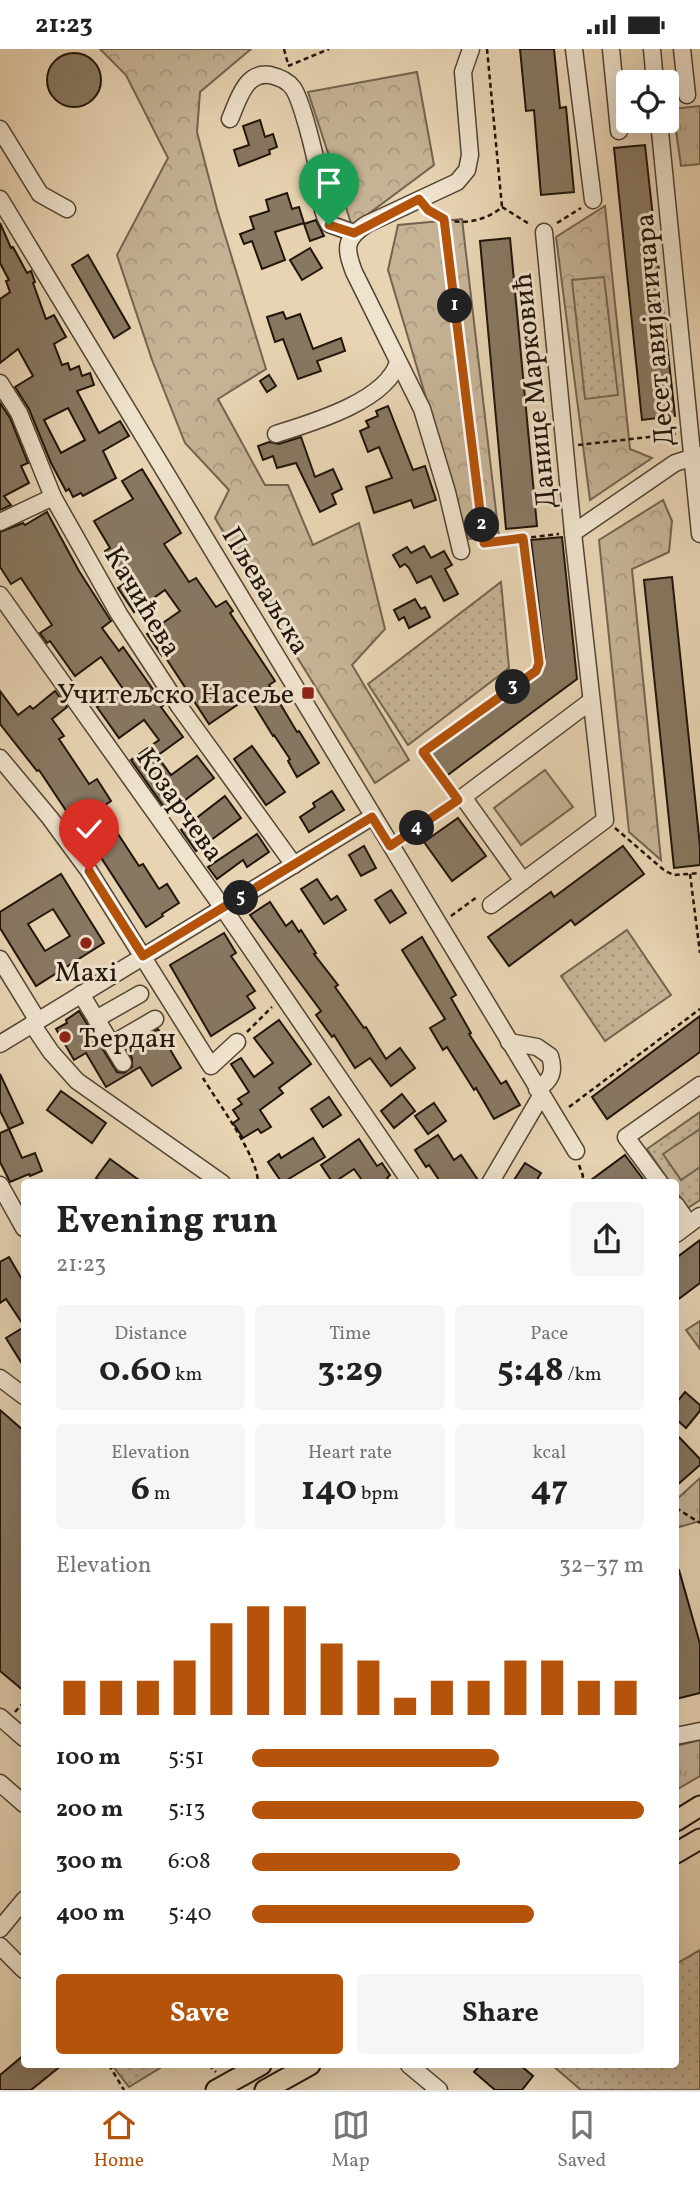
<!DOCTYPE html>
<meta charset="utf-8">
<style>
:root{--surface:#fff;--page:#f6f6f6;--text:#222;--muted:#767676;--line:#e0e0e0;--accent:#b45309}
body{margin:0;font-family:Vollkorn,serif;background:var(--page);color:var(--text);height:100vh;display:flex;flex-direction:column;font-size:26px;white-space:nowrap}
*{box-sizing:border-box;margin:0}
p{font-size:23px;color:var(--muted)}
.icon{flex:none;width:38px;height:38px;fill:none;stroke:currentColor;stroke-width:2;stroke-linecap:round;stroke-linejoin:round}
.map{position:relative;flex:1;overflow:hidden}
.details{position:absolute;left:21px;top:1130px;width:658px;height:889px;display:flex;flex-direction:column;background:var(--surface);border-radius:7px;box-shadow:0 7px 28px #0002}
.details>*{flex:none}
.fabs{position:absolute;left:616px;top:21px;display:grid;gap:14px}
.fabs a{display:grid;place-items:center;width:63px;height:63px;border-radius:7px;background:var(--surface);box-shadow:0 7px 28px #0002;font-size:35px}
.pin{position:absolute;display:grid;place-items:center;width:60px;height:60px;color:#fff;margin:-72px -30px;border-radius:50% 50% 50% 0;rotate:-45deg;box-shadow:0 0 7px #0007}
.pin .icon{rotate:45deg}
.km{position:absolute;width:35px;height:35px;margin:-18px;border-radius:50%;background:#222;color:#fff;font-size:19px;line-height:35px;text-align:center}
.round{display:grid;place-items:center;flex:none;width:74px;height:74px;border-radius:7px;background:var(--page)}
.headline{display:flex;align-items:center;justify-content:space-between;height:119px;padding:0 35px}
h1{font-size:38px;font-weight:700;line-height:52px}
.metrics{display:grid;grid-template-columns:repeat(3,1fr);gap:10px;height:119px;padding:7px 35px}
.metrics div{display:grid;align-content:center;border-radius:7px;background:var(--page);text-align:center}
.metrics b{font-size:35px;font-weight:700}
.metrics small{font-size:19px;font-weight:400}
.metrics p{font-size:19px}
.chart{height:196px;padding:14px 35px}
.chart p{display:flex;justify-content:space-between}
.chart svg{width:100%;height:126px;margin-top:7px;stroke:var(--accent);stroke-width:6}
.button{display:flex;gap:14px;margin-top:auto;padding:14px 35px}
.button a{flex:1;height:80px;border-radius:7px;background:var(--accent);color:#fff;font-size:28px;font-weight:700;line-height:80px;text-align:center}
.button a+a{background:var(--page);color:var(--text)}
ul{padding:0 35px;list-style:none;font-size:23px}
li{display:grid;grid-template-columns:112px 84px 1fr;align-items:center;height:52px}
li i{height:18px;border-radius:9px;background:var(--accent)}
.status{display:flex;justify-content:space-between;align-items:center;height:49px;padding:0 35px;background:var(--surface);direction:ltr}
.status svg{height:19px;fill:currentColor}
.tabs{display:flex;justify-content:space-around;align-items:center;height:98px;border-top:2px solid var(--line);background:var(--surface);font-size:19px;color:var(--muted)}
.tabs a{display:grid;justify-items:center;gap:4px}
.tabs .on{color:var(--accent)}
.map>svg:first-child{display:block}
.grass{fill:url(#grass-tufts);stroke:#736450;stroke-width:2}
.forest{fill:url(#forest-crowns);stroke:#736450;stroke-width:2}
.park{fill:url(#park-dots);stroke:#736450;stroke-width:2}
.pitch{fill:#c6b396;stroke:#736450;stroke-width:2}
.building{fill:#887862;stroke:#20140a;stroke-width:2;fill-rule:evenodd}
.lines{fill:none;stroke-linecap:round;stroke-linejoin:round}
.minor-casing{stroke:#524434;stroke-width:19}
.major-casing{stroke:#20140a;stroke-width:23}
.path{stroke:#20140a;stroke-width:2.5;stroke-dasharray:5 3.5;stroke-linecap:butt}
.minor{stroke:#f0e3ce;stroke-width:16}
.major{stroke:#e8d4b3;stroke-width:19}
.route-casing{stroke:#fff;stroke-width:14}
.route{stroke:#b45309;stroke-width:9}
.poi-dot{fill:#8f2418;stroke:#f0e3ce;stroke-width:2.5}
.labels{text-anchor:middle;stroke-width:6;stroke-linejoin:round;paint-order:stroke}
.street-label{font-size:28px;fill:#20140a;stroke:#f0e3ce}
.poi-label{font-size:28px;fill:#20140a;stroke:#f0e3ce;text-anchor:end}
</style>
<div class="status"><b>21:23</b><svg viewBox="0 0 49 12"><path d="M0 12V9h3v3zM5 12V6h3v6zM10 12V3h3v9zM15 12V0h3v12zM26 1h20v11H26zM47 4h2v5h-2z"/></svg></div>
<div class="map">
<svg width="700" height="2041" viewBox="0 0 700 2041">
<defs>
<pattern id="grass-tufts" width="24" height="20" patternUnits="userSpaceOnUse" patternTransform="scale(1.75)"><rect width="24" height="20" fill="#c6b396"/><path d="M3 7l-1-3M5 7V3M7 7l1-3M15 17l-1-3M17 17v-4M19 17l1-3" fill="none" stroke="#aa9980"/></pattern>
<pattern id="forest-crowns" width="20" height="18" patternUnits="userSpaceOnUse" patternTransform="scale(1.75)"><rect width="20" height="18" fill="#c6b396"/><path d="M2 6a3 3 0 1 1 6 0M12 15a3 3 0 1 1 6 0" fill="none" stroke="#aa9980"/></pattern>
<pattern id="park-dots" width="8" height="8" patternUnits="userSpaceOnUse" patternTransform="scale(1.75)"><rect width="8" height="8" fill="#c6b396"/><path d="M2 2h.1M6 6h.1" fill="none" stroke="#aa9980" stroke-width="1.8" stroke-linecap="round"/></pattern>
</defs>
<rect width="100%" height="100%" fill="#e8d4b3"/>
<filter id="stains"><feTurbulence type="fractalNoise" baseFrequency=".00286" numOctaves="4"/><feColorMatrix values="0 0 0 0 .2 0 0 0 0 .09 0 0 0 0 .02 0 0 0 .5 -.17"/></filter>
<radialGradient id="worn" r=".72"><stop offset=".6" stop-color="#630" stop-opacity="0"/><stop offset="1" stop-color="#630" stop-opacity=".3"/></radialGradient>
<g class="grass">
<polygon points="700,57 700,115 681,117 673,60"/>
<polygon points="700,1429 700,1472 676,1479 676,1451"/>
<polygon points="700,1691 700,1727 676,1741 676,1697"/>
</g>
<g class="forest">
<polygon points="100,0 251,0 200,43 197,83 217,160 266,320 218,350 265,436 288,436 313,496 359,474 385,580 352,616 409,711 375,734 284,587 215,469 229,441 185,394 152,311 117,206 168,109 126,26"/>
<polygon points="417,23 434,116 352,177 308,43"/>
<polygon points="605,157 630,400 652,409 590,451 556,188"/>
<polygon points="462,170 499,488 468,490 388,221 398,176"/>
<polygon points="663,451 672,472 669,503 632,520 661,811 629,783 599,491"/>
</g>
<g class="park">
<polygon points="604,228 618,346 585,350 572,231"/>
<polygon points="501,533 509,619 408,696 368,635"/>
<polygon points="627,881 671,946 605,992 561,927"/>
<polygon points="700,1063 700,1151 688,1159 676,1142 676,1134 670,1134 647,1100"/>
<polygon points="700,1272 700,1300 686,1281"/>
<polygon points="700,1901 700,2041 581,2041 552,2016 676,2016 676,1915"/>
<polygon points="112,2016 165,2016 129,2038"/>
</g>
<g class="pitch">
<polygon points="545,721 573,758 521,796 494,759"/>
<polygon points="700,1080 700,1118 681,1131 663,1105"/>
</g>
<g class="building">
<polygon points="520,0 554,0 560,59 566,58 574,143 541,146 534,61 526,62"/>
<circle cx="74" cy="31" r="27"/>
<polygon points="260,71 265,88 273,85 277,98 269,101 270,105 239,117 234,101 249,96 243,77"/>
<polygon points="645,96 675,367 642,371 614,99"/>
<polygon points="287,144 292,160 299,158 304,174 275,183 285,211 262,220 252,192 244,195 240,185 254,180 250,168 269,162 266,151"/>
<polygon points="316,171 324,187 310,192 304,175"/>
<path d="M0,174L11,199L13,198L27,224L31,222L35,233L33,234L46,270L54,266L66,288L54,295L62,316L68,314L70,321L79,317L82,327L90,324L94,336L77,342L99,384L120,372L129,387L103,402L116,429L83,447L81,444L73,448L69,440L66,442L51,414L29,360L15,338L33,327L18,300L0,314V250L10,243L6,232L9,231L0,214ZM68,359L85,391L61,404L44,371Z"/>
<polygon points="510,189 537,477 506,480 480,192"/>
<polygon points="310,199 322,219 302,231 290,211"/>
<polygon points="88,206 130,279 114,289 72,216"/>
<polygon points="283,263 286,270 300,265 313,300 341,289 345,302 317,312 321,322 298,330 283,290 275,293 267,268"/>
<polygon points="269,326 276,337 267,343 260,332"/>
<polygon points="0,354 10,369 28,414 21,417 29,434 4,447 11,456 0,461"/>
<polygon points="388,357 413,421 425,417 436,451 414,459 411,451 374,464 366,438 392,429 379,398 368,403 360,382 369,378 366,372 378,367 376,362"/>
<polygon points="301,388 315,428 333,420 342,440 332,445 336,455 320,463 296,414 277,419 273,407 263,411 258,397 269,393 279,395"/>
<polygon points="142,420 181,484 164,495 189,533 196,529 216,558 226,552 233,562 230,564 275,632 269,636 297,683 299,682 319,714 297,728 288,712 290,710 274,686 273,687 249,648 209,675 164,606 162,607 147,585 180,562 165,541 134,563 118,539 124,535 105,502 110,499 94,472 133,450 122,432"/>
<polygon points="47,463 79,522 111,572 102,579 119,602 123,598 164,656 161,658 183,688 157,707 171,726 197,707 214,729 168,764 131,711 159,691 144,671 119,689 97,658 123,640 101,608 75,627 50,592 47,594 40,584 52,576 21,529 11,535 0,518 0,483 23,474 25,476"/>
<polygon points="562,488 577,630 445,728 428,705 540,622 545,609 531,491"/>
<polygon points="424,497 431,509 444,502 452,516 445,520 458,545 444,552 431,527 417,534 409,519 405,515 400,518 393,506 407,498 411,504"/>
<polygon points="672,528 700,797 700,816 674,819 644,531"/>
<polygon points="415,550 421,560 425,558 430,568 409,579 404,568 399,571 394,561"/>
<polygon points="0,642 18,666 30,657 33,660 55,642 67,658 52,670 64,687 59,690 89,735 97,730 111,752 101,759 139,817 143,815 159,840 167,835 179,854 162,865 163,867 146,878 78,773 75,775 39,721 37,722 0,675"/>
<polygon points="252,697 285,743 266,756 234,710"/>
<polygon points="332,742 344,761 309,783 300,768 315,758 313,754"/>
<polygon points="225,747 241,769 196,802 181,781"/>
<polygon points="458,769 486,807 452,832 424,793"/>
<polygon points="257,785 269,803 247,818 243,811 217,830 208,818"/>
<polygon points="364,797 376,819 361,827 349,806"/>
<polygon points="623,797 644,825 575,876 571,871 509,917 488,888 551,843 554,848"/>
<path d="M61,825L104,894L36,937L0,879V863ZM53,860L70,887L45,902L28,875Z"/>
<polygon points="317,830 331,851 337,847 346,861 324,875 301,840"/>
<polygon points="391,841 406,864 390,874 375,851"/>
<polygon points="270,853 286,877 292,872 299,883 301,881 316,904 314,905 338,936 335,938 364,979 366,978 386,1010 400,999 415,1019 391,1037 370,1009 355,1019 334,986 332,988 316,966 321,962 250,866"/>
<polygon points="224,884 236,904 231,907 255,942 247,947 255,959 211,987 170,916"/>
<polygon points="422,888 456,946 451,949 471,984 469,985 501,1035 506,1032 520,1056 494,1070 476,1039 474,1041 447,998 443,1001 430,979 445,970 402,901"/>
<polygon points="79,962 117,1023 124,1024 132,1018 132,1009 126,999 158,980 181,1019 152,1037 140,1018 106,1038 86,1004 74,1011 56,980 67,974 66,971"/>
<polygon points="700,967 700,1003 607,1070 592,1048"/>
<polygon points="279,971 311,1015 279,1039 283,1044 260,1061 271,1078 261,1084 258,1080 243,1089 233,1074 239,1070 233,1061 242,1055 238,1050 249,1043 231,1015 241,1009 254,1028 273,1014 254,989"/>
<polygon points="0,1025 23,1074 9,1080 0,1062"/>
<polygon points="61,1042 106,1074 92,1094 47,1061"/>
<polygon points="402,1045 415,1062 394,1079 381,1062"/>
<polygon points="329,1048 341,1066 323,1078 311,1060"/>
<polygon points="434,1054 446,1072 428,1085 415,1067"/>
<polygon points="9,1080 22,1109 35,1104 42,1122 30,1127 29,1125 10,1133 0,1113 0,1084"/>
<polygon points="438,1086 454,1111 461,1106 480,1134 441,1134 429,1116 426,1118 415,1101"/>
<polygon points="313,1089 325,1108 282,1134 268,1113 279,1105 281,1109"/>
<polygon points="359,1090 377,1117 382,1114 390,1126 387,1129 391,1134 364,1134 354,1120 333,1134 321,1116"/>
<polygon points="625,1106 646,1134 587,1134"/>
<polygon points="110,1110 143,1134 103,1134 96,1129"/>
<polygon points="525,1114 541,1124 535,1134 512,1134"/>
<polygon points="700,1191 700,1234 676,1252 676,1209"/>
<polygon points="9,1208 24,1234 24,1277 6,1250 0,1254 0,1213"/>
<polygon points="24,1278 24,1318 6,1289"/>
<polygon points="685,1343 700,1356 700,1362 686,1379 676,1370 676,1354"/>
<polygon points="0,1361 24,1382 24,1642 0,1622"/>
<polygon points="676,1385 700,1410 700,1416 676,1437"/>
<polygon points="676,1521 679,1521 700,1595 700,1644 676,1650"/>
<polygon points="24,2006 24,2016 62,2016 31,2041 0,2041 0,2026"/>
<polygon points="480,2016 520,2016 533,2027 522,2041 495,2041 474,2023"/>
</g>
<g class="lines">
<defs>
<g id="minor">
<polyline points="574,0 593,151"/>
<polyline points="611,0 619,82"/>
<polyline points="652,0 655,33"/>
<polyline points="682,0 687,46"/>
<path d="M230,70C238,52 245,22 270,26C279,28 288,32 293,39C302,52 315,106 318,123C321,142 319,159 329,175L354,184"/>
<polyline points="659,72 700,485"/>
<polyline points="0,80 40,145 67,160"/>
<polyline points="0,150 576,1102"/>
<polyline points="0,334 19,364 53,448 119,565 179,657 294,816"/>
<path d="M276,385C311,374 387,352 398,313"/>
<polyline points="0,473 53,448"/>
<polyline points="573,484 675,414 700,406"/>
<path d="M461,502L447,443L422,360L354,223C345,199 344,190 367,175L457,133L467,121L470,106L463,23L471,0"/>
<polyline points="0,546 223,859 411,1134"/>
<polyline points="0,709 50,769 89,822 211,1017 237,993"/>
<polyline points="523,832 463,748 591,652"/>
<polyline points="491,856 605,771 573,484 544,183"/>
<polyline points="0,910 38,972"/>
<polyline points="81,945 123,1014"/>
<polyline points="96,970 140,945"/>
<polyline points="32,975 51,1003 77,1032 222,1134"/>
<path d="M509,993L537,998L550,1007C555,1023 551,1032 537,1040"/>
<polyline points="0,995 372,768"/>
<polyline points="112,995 155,970"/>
<polyline points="490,1134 541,1047"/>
<polyline points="660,1134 626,1088 700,1036"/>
<polyline points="0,1136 24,1179"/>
<polyline points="676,1156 689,1175"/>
<polyline points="676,1185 700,1167"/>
<polyline points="0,1329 24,1347"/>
<polyline points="0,1668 24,1689"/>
<polyline points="676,1687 700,1682"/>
<polyline points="0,1734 24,1755"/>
<polyline points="0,1880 24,1851"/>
<polyline points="0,1897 24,1921"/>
<polyline points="409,2016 439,2041"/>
</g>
<g id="major">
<polyline points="676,1772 700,1757"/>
<polyline points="676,1804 700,1790"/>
<polyline points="216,2041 261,2016"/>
<polyline points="265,2041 310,2016"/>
</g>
</defs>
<use href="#minor" class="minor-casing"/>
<use href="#major" class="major-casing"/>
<g class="path">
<polyline points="284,0 288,15"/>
<polyline points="487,0 502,158"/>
<polyline points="288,17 329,0"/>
<polyline points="502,158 531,176"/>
<path d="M431,163C452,179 484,174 502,158"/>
<polyline points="444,170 484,494 559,485"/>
<polyline points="557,174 581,159"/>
<polyline points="578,396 676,385"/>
<polyline points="451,742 423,703 536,622 539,614 523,489"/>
<polyline points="615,779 665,822 674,826 700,824"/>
<polyline points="404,787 451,756"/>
<polyline points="690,825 700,904"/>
<polyline points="451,867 477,848"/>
<polyline points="247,983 272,958"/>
<path d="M203,1029C218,1054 258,1107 258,1134"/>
<polyline points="569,1058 700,960"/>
<polyline points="579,1116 583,1127 580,1134"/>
<polyline points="676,1459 700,1474"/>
<polyline points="15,1663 22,1655 24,1657"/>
<polyline points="109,2016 124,2041"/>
<polyline points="209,2016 216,2023"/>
</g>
<use href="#minor" class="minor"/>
<use href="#major" class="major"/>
</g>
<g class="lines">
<defs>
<polyline id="route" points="89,822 143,907 372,768 390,797 458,751 423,703 536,622 539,614 523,489 484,494 444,170 428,161 419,150 354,184 329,176"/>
</defs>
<use href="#route" class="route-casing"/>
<use href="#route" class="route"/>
</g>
<g class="poi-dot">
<rect x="301" y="637" width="14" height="14" rx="3.5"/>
<circle cx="86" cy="894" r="7"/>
<circle cx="65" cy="988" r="7"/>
</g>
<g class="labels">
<g class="street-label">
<text transform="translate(653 281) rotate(-95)" y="10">Десет авијатичара</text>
<text transform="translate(533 342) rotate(-96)" y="10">Данице Марковић</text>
<text transform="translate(267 541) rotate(59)" y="10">Пљеваљска</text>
<text transform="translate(144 552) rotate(59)" y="10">Качићева</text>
<text transform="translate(181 755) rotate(55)" y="10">Козарчева</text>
</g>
<g class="poi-label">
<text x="294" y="654">Учитељско Насеље</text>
<text x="86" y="932" text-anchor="middle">Maxi</text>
<text x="79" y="998" text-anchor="start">Ђердан</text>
</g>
</g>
<rect width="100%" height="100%" filter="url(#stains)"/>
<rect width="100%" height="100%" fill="url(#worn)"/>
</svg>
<div class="fabs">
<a><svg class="icon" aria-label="locate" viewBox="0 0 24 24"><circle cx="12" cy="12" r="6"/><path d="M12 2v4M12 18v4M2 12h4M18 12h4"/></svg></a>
</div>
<div class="pin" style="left:329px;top:176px;background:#1e9e55"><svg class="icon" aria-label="arrive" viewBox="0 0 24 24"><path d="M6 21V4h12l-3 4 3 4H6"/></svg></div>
<div class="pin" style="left:89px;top:822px;background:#d93025"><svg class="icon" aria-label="check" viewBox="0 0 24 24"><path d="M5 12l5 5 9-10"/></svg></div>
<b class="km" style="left:455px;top:257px">1</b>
<b class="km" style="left:482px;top:476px">2</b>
<b class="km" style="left:513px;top:638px">3</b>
<b class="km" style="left:417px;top:779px">4</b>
<b class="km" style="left:241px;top:849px">5</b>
<section class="details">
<div class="headline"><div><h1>Evening run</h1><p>21:23</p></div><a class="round"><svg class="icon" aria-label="share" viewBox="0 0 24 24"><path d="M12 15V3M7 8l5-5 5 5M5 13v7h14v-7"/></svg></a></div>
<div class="metrics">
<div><p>Distance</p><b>0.60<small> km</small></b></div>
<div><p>Time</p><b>3:29</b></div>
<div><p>Pace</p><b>5:48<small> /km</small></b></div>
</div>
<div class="metrics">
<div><p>Elevation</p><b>6<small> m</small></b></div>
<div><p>Heart rate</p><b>140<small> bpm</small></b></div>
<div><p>kcal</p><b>47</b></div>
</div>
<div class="chart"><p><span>Elevation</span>32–37 m</p>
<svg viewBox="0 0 160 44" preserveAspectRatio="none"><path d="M5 44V32M15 44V32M25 44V32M35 44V25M45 44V12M55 44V6M65 44V6M75 44V19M85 44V25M95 44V38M105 44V32M115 44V32M125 44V25M135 44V25M145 44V32M155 44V32"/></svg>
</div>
<ul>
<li><b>100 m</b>5:51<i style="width:63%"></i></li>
<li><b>200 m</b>5:13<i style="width:100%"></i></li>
<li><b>300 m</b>6:08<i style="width:53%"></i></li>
<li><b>400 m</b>5:40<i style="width:72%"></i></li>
</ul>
<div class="button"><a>Save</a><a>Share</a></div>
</section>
</div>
<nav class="tabs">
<a class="on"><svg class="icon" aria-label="home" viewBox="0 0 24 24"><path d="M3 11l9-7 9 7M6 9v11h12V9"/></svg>Home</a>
<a><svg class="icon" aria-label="map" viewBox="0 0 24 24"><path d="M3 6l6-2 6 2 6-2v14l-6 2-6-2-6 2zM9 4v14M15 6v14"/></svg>Map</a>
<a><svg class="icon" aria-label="saved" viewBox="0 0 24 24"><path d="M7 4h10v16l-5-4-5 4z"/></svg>Saved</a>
</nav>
